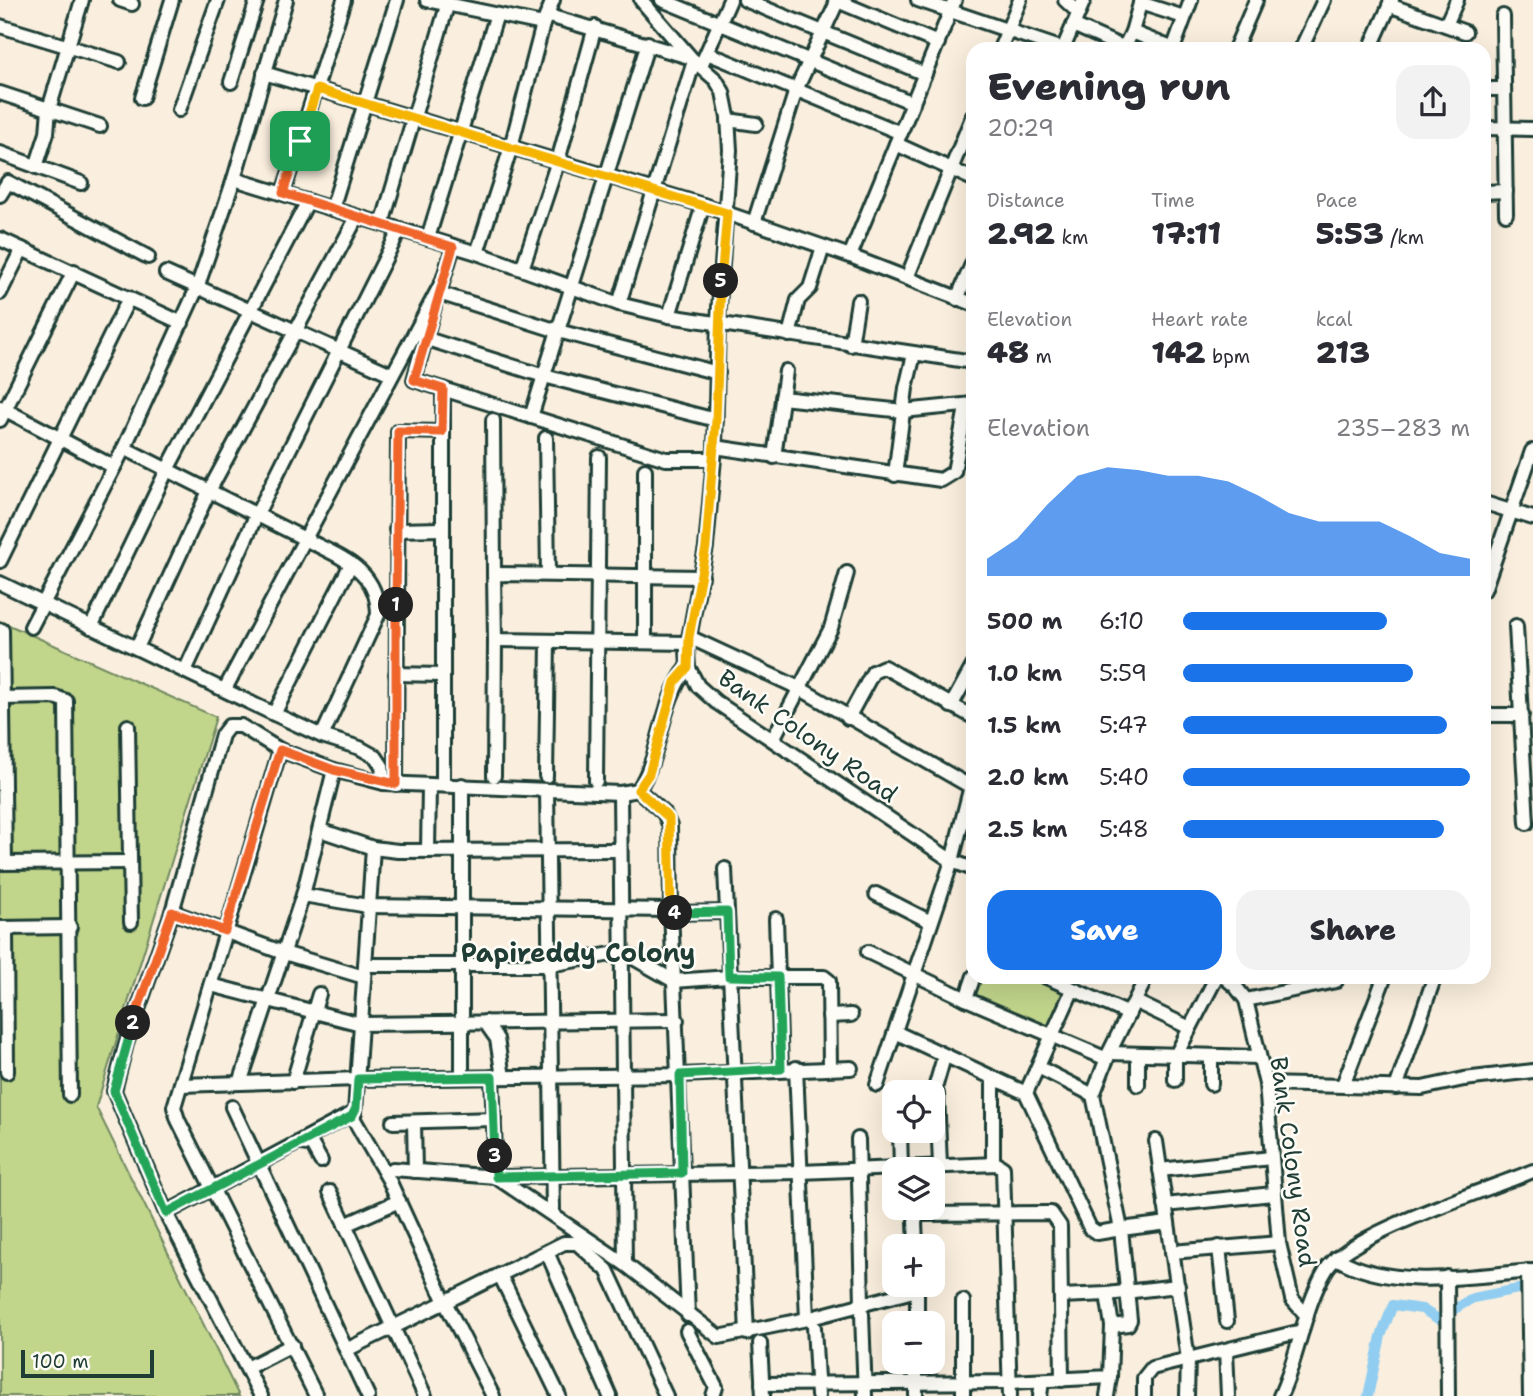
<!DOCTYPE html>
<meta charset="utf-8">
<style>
:root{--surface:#fff;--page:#f2f2f3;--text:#2b2b33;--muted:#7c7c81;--accent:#1a73e8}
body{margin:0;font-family:"Shantell Sans",sans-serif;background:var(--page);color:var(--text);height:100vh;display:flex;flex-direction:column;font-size:26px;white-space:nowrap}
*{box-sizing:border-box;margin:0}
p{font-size:23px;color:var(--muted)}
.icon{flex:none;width:38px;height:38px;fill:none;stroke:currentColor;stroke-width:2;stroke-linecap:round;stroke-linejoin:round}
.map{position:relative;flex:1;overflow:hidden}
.side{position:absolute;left:966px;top:42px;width:525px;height:942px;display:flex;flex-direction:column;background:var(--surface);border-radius:21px;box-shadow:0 7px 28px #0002}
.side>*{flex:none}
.tools{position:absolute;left:882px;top:1080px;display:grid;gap:14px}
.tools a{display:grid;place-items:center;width:63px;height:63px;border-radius:14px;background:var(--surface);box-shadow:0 7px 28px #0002;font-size:35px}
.scale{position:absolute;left:21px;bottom:18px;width:133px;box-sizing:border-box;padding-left:7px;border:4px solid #1f3d34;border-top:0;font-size:19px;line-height:24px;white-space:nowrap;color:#1f3d34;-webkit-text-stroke:5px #fdfcf7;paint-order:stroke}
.pin{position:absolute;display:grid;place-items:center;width:60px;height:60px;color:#fff;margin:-30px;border-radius:14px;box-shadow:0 4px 10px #0006}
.km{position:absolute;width:35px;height:35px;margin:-18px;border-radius:50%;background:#222;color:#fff;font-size:19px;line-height:35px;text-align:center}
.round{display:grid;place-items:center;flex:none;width:74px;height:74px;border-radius:21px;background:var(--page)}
.summary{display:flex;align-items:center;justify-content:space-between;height:119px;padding:0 21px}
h1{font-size:38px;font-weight:800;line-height:52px}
.metrics{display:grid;grid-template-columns:repeat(3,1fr);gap:10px;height:119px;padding:7px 21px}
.metrics div{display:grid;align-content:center}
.metrics b{font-size:30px;font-weight:800}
.metrics small{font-size:19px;font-weight:400}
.metrics p{font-size:19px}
.chart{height:196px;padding:14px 21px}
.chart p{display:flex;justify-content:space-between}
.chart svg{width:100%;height:126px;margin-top:7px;fill:var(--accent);opacity:.7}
.button{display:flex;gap:14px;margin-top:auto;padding:14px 21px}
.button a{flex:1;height:80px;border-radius:21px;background:var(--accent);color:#fff;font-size:28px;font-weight:800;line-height:80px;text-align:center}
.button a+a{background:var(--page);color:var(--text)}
ul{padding:0 21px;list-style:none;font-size:23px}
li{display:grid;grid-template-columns:112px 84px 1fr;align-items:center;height:52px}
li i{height:18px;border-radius:9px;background:var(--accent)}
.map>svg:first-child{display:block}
.green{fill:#c1d58b;stroke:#708960;stroke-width:2}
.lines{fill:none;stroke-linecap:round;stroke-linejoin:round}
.canal{stroke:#90cdf1;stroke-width:10}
.minor-casing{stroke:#1f3d34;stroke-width:18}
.minor{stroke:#fdfcf7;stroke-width:12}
.split-1-casing{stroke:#fff;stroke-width:14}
.split-2-casing{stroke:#fff;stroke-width:14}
.split-3-casing{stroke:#fff;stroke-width:14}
.split-4-casing{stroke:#fff;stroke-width:14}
.split-5-casing{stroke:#fff;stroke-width:14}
.split-6-casing{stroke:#fff;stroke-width:14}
.split-1{stroke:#f0652b;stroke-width:9}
.split-2{stroke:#f0652b;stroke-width:9}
.split-3{stroke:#22a559;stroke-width:9}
.split-4{stroke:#22a559;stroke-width:9}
.split-5{stroke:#f5b400;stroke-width:9}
.split-6{stroke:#f5b400;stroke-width:9}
.labels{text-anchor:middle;stroke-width:5;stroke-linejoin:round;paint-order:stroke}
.street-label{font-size:24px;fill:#1f3d34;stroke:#fdfcf7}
.neighbourhood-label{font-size:26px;font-weight:bold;fill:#1f3d34;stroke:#fdfcf7}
</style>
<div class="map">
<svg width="1533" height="1396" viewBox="0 0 1533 1396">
<rect width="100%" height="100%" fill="#faefde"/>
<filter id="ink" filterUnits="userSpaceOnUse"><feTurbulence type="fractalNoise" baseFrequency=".0143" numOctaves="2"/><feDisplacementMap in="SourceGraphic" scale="14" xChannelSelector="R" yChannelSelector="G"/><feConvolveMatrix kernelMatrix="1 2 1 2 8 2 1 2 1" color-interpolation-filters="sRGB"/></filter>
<g filter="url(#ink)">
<g class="green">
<polygon points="0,621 216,717 96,1107 239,1396 0,1396"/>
<polygon points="979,976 1029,977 1065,993 1050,1029 973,994"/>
</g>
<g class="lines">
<polyline class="canal" points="1368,1396 1381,1336 1393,1305 1422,1309 1438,1319 1473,1298 1533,1286"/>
<defs>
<g id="minor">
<polyline points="120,0 132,4"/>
<polyline points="427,0 543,24"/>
<polyline points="641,0 691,58 716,80 723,92 728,117 730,150 718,322 715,447 706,547 687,649 688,667 698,686 716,702 952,861 973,869"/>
<polyline points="662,0 913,103"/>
<polyline points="745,0 925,74"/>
<polyline points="835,0 938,43"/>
<polyline points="918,0 1063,49"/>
<polyline points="1065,0 1079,13"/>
<polyline points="1140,3 1184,17"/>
<polyline points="1389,5 1465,32"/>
<polyline points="549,16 689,57"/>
<polyline points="1503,16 1506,214"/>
<polyline points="1073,25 1120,46 1126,44 1132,32 1174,49"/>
<polyline points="1446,25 1457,0"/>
<polyline points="0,26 119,62"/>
<polyline points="1132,32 1141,0"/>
<polyline points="1000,49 1020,0"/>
<polyline points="1063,49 1084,0"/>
<polyline points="1173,49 1191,0"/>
<polyline points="1235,49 1256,0"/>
<polyline points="1301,49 1324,0"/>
<polyline points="1370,49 1392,0"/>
<polyline points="707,53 901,133"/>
<polyline points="703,61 730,0"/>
<polyline points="264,73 703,205 850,256 973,304"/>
<polyline points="231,82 257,0"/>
<polyline points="1484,89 1503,89"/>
<polyline points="0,93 100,126"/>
<polyline points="142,98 172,0"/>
<polyline points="179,110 218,0"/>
<polyline points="728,120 756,124"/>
<polyline points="1484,128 1533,129"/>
<polyline points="896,144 973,179"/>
<polyline points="0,153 81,183"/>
<polyline points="36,167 47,133 49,109 82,0"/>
<polyline points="234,179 477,253 619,304 669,316 973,362"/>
<polyline points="1484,192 1506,191"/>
<polyline points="283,193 344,0"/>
<polyline points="0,195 8,182 148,257"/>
<polyline points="332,209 397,0"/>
<polyline points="754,223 796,90 838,0"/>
<polyline points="382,224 447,6"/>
<polyline points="428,238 496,17"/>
<polyline points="0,239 182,323"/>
<polyline points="477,253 511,147 543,24 553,0"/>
<polyline points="850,256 955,0"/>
<polyline points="522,269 558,161 595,27"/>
<polyline points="166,273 391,374"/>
<polyline points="907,278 973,115"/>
<polyline points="440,290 453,247"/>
<polyline points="0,293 22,249"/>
<polyline points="439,293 558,331 718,373"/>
<polyline points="957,299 973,262"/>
<polyline points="619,304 694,61"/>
<polyline points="434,307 414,380 666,459 713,459"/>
<polyline points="669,316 703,205"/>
<polyline points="789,335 798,300 810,288 823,247"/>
<polyline points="424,338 544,376 716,420"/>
<polyline points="851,345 858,301"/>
<polyline points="443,389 443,785"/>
<polyline points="782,398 903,411 973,404"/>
<polyline points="0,407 114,467"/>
<polyline points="531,417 648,43"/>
<polyline points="0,420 74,271"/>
<polyline points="493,420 494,574"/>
<polyline points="546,438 548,574"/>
<polyline points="715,447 941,480 954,472 966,407"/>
<polyline points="124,448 305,539 225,689"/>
<polyline points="774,457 786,371"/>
<polyline points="645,470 645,642"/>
<polyline points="895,475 906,388 914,354"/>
<polyline points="1488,504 1533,518"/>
<polyline points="396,530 442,529"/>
<polyline points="0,561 129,298"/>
<polyline points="0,583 274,714 322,736 360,748 376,757 382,766 384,783"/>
<polyline points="1484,590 1532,451"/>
<polyline points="1516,626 1527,823"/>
<polyline points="31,627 124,448 197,288 234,179 286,0"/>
<polyline points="91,627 167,470 308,201"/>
<polyline points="2,630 5,863"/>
<polyline points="689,637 799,688 973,788"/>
<polyline points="688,643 495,640 494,574 702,577"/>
<polyline points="137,648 209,491 357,217"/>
<polyline points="185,671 256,516 400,229"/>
<polyline points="396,674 442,675"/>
<polyline points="0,698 55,697 66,701 70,1095"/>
<polyline points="951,706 973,666"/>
<polyline points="274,714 351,564"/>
<polyline points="1484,715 1522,715"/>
<polyline points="848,718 873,672 884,667 973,717"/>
<polyline points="128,726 131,922"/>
<path d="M322,736L378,615C378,569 341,558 305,539L442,282"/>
<polyline points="773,739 831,628 847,573"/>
<polyline points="280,750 174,1107 178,1120 316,1396"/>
<polyline points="494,776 495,640"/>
<polyline points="546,776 548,641"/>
<polyline points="596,781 599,457"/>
<polyline points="396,784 398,431 442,432"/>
<polyline points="547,790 553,1213"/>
<polyline points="638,790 664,813 670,826 671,910 688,1315"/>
<polyline points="620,793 625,1264"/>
<polyline points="320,830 373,848 398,851 620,850"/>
<polyline points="428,851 429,785"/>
<polyline points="0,863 130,862"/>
<polyline points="725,869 747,1333"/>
<polyline points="876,894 931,922"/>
<polyline points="303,895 368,906 671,910"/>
<polyline points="172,912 284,953 364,977"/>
<polyline points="671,913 727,912"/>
<polyline points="776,919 781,1069"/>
<polyline points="0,928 70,927"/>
<polyline points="6,928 7,1072"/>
<polyline points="868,952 966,999 1107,1059"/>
<polyline points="365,965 549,965 623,952 674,981 729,977 824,977 829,981 830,1067"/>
<polyline points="1044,976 1129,1014"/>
<polyline points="1223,976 1236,987 1246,1000 1266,1084 1279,1243 1292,1299 1307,1316"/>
<polyline points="211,985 361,1024 677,1020"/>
<polyline points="966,999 974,976"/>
<polyline points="1246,1000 1336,981"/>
<polyline points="1136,1002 1188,1027"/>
<polyline points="829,1016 851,1015"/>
<polyline points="485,1022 497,1039 503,1077"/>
<polyline points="897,1033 1026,1093 1090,1228 1097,1233 1121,1229 1093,1095 1109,1053 1147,976"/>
<polyline points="1109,1053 1259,1057"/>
<polyline points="1138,1056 1138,1085"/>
<polyline points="1038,1067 1093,1095"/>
<polyline points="796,1068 807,1319"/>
<polyline points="462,1077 462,785"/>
<polyline points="492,1077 496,1177"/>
<polyline points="993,1078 993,1163"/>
<polyline points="1175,1080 1175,1057 1217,976"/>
<polyline points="293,1082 319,994"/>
<polyline points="240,1083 303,895 334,770"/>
<polyline points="1211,1084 1211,1058"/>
<polyline points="1266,1084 1422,1088 1464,1079 1533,1071"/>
<polyline points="181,1085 358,1079 680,1075 851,1068"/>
<polyline points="877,1085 952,861 973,778"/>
<polyline points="936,1085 944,1057"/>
<polyline points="1343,1085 1385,976"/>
<polyline points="1396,1088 1435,976"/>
<polyline points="937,1093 940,1165"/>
<polyline points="1026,1093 1072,991"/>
<polyline points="232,1107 368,1396"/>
<polyline points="352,1116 389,1180 445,1302 564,1243 577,1243 607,1270 666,1396"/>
<polyline points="393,1122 494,1119"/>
<polyline points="414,1122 415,1171"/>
<polyline points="900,1130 901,1168"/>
<polyline points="858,1139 862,1303"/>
<polyline points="1156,1141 1188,1359 1187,1396"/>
<polyline points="301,1143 312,1145 321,1161"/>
<polyline points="393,1169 496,1177 800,1172 997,1164 1003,1168 1010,1396"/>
<polyline points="1160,1170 1271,1158"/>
<polyline points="496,1177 625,1264 719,1337 807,1319 917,1290 917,1323"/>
<polyline points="330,1192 425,1396"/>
<polyline points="1165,1205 1273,1194"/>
<polyline points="166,1213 355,1112 373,848"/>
<polyline points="345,1225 399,1201"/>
<polyline points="916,1246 915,1221 919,1214 1051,1213 1060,1226 1062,1380"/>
<polyline points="1219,1247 1227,1321"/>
<polyline points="547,1252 610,1396"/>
<polyline points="1172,1252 1279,1243"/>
<path d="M1336,1258C1392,1291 1471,1276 1533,1271"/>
<polyline points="1528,1271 1530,1396"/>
<polyline points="500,1275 559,1396"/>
<polyline points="1447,1277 1448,1396"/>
<polyline points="1107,1294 1178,1286"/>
<polyline points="963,1301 963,1396"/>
<polyline points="862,1314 865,1396"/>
<polyline points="1112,1326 1128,1324 1130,1320 1121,1229 1168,1223"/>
<polyline points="814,1327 818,1396"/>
<polyline points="687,1331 716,1387 713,1396"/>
<polyline points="760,1343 763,1396"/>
<polyline points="346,1350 445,1302 493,1396"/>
<polyline points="1226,1350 1228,1396"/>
<polyline points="247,1368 292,1345"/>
<polyline points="762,1384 1010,1382 1110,1377 1112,1326 1107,1294 1061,1296"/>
<path d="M261,1396L166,1213L114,1091L126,1044L172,912L222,735L229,726H241L280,750L334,770L384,783L620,793L638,790C663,752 659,703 688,667"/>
<polyline points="916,1396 916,1362"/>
<polyline points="1040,1396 1042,1381"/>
<polyline points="1107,1396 1110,1377"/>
<polyline points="1144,1396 1144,1378 1152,1368 1302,1331"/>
<path d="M1280,1396C1299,1356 1303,1308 1326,1270C1347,1234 1490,1189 1533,1171"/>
</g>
</defs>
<use href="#minor" class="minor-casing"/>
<use href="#minor" class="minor"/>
</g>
</g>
<g class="lines" filter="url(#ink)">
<defs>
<polyline id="split-1" points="300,141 283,193 453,247 414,380 443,389 442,432 398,431 396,605"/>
<polyline id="split-2" points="133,1023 172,912 225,931 280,750 334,770 396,784 396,605"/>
<polyline id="split-3" points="133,1023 114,1091 166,1213 352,1116 356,1108 358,1079 492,1077 495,1156"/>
<polyline id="split-4" points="495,1156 496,1177 682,1173 680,1075 781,1069 778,977 729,976 727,912 675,913"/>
<polyline id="split-5" points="675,913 671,913 669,818 638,790 649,774 675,682 688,667 689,637 706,547 716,420 721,281"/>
<polyline id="split-6" points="300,141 317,89 727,213 721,281"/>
</defs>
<use href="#split-1" class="split-1-casing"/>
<use href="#split-2" class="split-2-casing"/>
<use href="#split-3" class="split-3-casing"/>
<use href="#split-4" class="split-4-casing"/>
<use href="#split-5" class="split-5-casing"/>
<use href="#split-6" class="split-6-casing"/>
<use href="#split-1" class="split-1"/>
<use href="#split-2" class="split-2"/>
<use href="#split-3" class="split-3"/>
<use href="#split-4" class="split-4"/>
<use href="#split-5" class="split-5"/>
<use href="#split-6" class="split-6"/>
</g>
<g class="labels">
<g class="street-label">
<text transform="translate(808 736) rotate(35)" y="8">Bank Colony Road</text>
<text transform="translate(1293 1162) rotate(82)" y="8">Bank Colony Road</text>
</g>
<g class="neighbourhood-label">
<text x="578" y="962">Papireddy Colony</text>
</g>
</g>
</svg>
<div class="tools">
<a><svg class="icon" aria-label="locate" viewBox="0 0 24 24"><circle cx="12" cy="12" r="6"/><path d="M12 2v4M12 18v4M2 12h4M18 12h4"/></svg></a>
<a><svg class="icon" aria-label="layers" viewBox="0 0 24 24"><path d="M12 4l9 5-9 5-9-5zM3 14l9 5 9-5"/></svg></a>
<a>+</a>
<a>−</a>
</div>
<div class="scale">100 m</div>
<div class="pin" style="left:300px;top:141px;background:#1e9e55"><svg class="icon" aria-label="arrive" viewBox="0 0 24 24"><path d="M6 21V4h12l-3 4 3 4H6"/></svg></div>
<b class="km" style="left:396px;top:605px">1</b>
<b class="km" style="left:133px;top:1023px">2</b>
<b class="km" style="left:495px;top:1156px">3</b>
<b class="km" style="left:675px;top:913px">4</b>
<b class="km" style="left:721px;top:281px">5</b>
<section class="side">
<div class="summary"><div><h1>Evening run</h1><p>20:29</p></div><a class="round"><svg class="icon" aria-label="share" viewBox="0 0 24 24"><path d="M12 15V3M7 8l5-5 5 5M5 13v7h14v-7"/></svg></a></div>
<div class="metrics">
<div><p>Distance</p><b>2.92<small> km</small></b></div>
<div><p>Time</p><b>17:11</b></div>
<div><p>Pace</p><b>5:53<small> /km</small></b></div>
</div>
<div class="metrics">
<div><p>Elevation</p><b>48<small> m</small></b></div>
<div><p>Heart rate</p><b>142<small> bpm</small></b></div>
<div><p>kcal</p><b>213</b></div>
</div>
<div class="chart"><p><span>Elevation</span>235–283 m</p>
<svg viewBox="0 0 160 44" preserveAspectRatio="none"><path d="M0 44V38L10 31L20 19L30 9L40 6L50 7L60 9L70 9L80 11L90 16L100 22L110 25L120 25L130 25L140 30L150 36L160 38V44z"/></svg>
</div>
<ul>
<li><b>500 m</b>6:10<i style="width:71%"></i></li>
<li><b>1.0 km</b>5:59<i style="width:80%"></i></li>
<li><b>1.5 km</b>5:47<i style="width:92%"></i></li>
<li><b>2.0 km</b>5:40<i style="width:100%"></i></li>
<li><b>2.5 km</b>5:48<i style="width:91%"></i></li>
</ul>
<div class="button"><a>Save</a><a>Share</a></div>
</section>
</div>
